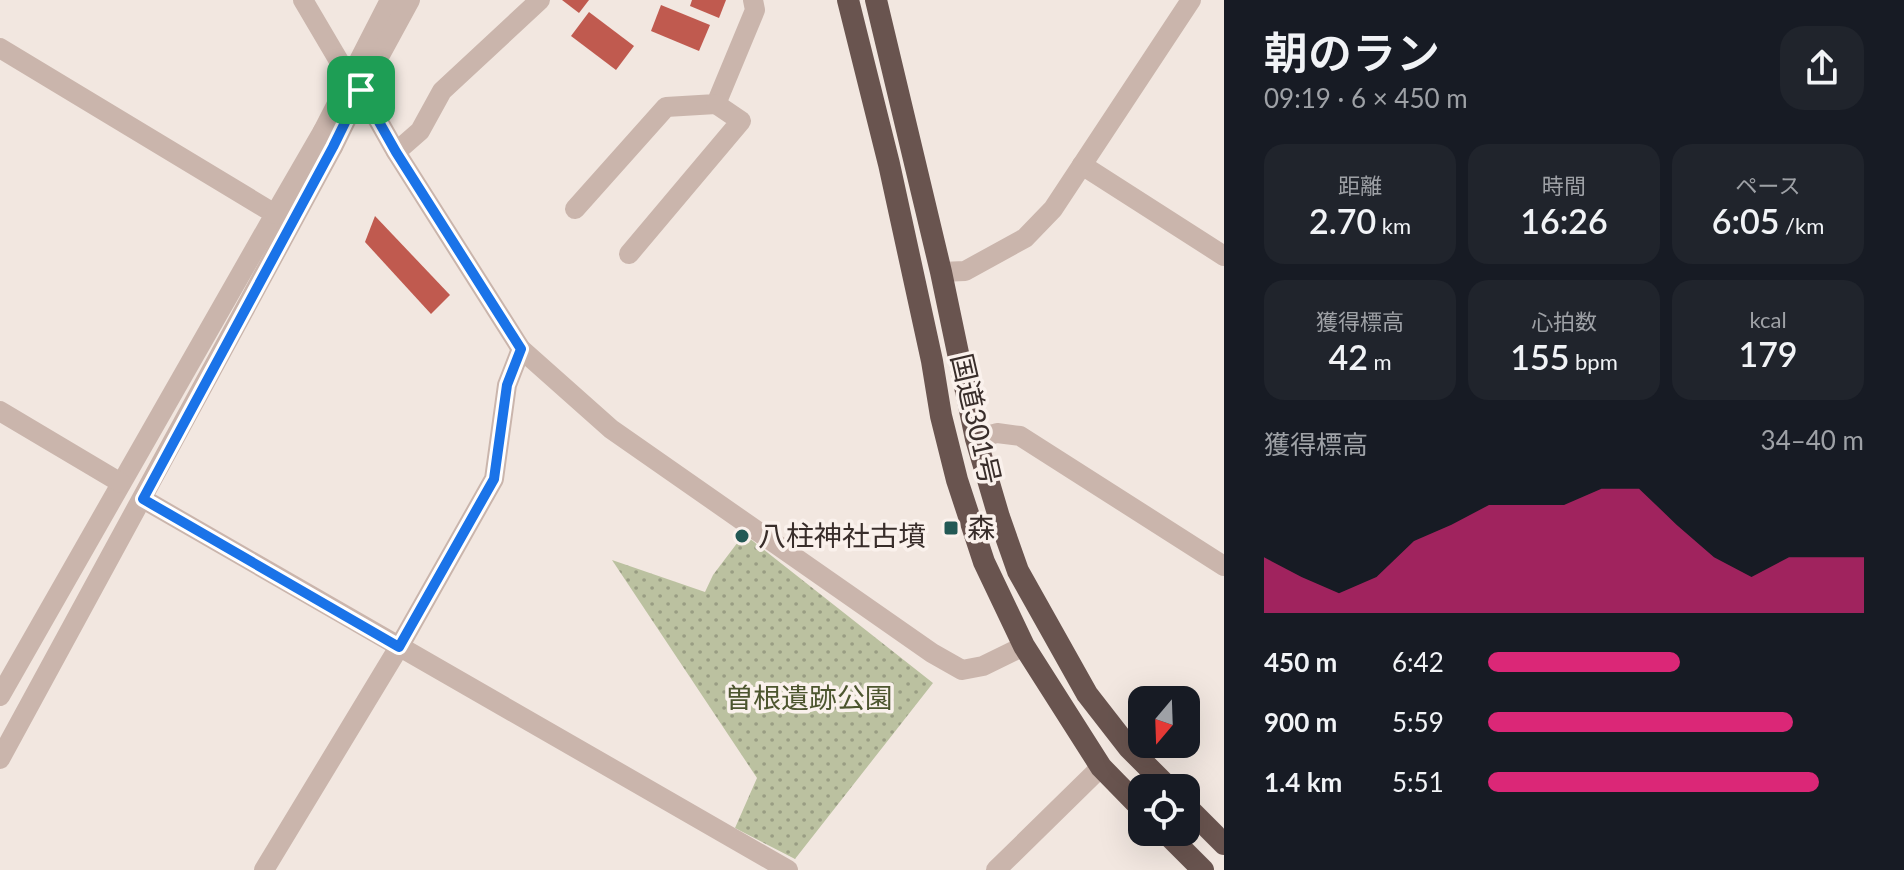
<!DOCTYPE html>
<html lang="ja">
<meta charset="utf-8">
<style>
:root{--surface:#171b24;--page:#20242c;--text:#f1f3f6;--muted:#9ea1a6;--accent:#db2777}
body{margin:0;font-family:Lato,"Noto Sans JP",sans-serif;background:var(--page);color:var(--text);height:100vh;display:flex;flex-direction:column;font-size:30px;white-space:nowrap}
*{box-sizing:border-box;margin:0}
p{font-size:26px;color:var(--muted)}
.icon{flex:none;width:44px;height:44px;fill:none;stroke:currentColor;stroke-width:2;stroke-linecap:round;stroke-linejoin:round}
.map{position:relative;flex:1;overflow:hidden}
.sheet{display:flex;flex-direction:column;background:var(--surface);width:680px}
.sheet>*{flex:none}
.needle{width:52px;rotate:199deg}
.controls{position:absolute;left:1128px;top:686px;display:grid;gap:16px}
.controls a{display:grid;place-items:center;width:72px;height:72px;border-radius:16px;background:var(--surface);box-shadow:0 8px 32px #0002;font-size:40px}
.pin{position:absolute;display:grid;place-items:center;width:68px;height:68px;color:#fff;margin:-34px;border-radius:16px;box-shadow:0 4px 12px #0006}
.round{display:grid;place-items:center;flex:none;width:84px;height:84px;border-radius:24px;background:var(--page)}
.head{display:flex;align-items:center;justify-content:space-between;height:136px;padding:0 40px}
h1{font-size:44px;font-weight:600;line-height:60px}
.stats{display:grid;grid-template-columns:repeat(3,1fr);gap:12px;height:136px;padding:8px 40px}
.stats div{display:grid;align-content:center;border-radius:20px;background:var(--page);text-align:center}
.stats b{font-size:34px;font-weight:600}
.stats small{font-size:22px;font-weight:400}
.stats p{font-size:22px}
.chart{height:224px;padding:16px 40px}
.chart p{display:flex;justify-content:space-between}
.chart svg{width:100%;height:144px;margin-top:8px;fill:var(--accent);opacity:.7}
ul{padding:0 40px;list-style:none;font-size:26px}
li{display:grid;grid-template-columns:128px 96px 1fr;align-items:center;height:60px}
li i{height:20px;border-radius:10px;background:var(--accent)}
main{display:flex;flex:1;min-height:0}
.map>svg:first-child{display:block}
.park{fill:url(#park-dots)}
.building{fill:#c05a4f}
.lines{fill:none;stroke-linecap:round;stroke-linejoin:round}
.minor{stroke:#cab5ac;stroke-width:20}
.tertiary{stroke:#cab5ac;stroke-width:20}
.trunk{stroke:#69544f;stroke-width:22}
.route-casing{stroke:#fff;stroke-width:16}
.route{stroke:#1a73e8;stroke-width:10}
.poi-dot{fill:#225854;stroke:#faf1ec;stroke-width:3}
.labels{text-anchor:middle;stroke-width:7;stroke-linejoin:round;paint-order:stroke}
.street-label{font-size:28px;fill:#382d2a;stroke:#faf1ec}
.poi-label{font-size:28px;fill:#382d2a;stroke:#faf1ec;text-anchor:start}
.park-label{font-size:28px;fill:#4d562f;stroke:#faf1ec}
</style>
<main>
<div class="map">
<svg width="1224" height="870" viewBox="0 0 1224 870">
<defs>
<pattern id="park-dots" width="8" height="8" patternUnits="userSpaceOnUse" patternTransform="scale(2)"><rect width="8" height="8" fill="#bbc1a0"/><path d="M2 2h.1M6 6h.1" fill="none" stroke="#999d83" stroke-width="1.8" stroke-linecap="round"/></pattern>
</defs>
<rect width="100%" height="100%" fill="#f2e7e0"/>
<polygon class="park" points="744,534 933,683 795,859 735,828 757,778 612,560 705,592 713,575"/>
<g class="building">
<polygon points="562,0 589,0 579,13"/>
<polygon points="692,0 726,0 719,18 690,6"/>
<polygon points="661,5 710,25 699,51 651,31"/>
<polygon points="589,12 634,46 616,70 571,36"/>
<polygon points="375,216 450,295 431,314 365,242"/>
</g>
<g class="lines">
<g class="minor">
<polyline points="0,48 275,214 0,696"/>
<polyline points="361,90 396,152 521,349 611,429 932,653 962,670 983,666 1024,646"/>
<polyline points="323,131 390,0"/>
<polyline points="396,152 420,131 442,91 540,0"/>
<polyline points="1082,165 1224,256"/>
<polyline points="575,209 666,107 716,104 755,10 753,0"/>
<polyline points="629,254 741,121 716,104"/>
<polyline points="941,272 965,271 1025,238 1053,209 1191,0"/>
<polyline points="0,411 121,483"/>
<polyline points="976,439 997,433 1020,436 1224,566"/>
<polyline points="143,499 788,870"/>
<polyline points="0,759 333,147"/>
<polyline points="264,870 399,647 494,479 507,385 521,349"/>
<polyline points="996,870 1101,767"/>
</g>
<g class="tertiary">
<polyline points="303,0 349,78 361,90"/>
<polyline points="333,147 361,90 410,0"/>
<polyline points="275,214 323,131"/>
</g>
<g class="trunk">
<polyline points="848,0 889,164 932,361 941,416 957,480 984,562 1024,646 1101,767 1142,809"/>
<polyline points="876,0 941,272 976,439 999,517 1018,571 1087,694 1129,748 1169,788"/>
<polyline points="1186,806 1224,844"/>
<polyline points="1165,832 1203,870"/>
</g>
</g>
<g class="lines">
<defs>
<polygon id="route" points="361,90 396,152 521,349 507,385 494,479 399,647 143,499 333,147"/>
</defs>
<use href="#route" class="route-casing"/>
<use href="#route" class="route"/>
</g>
<g class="poi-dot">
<rect x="943" y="520" width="16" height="16" rx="4"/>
<circle cx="742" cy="536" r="8"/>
</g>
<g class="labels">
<g class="street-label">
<text transform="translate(976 419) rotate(77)" y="10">国道301号</text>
</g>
<g class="poi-label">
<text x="967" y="538">森</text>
<text x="758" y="546">八柱神社古墳</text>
</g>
<g class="park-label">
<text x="809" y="708">曽根遺跡公園</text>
</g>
</g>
</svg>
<div class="controls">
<a><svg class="needle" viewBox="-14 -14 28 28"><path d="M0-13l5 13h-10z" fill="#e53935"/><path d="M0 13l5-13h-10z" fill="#9ea1a6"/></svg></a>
<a><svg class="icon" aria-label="locate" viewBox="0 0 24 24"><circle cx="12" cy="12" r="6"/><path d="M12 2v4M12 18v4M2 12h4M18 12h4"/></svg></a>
</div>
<div class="pin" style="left:361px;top:90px;background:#1e9e55"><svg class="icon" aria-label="arrive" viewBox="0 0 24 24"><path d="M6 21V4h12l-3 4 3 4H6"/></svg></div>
</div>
<section class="sheet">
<div class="head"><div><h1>朝のラン</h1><p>09:19 · 6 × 450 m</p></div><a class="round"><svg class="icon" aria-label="share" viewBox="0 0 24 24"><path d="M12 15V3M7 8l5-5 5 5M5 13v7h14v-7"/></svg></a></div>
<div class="stats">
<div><p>距離</p><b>2.70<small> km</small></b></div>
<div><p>時間</p><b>16:26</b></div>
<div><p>ペース</p><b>6:05<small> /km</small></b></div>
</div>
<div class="stats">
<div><p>獲得標高</p><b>42<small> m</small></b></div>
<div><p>心拍数</p><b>155<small> bpm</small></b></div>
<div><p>kcal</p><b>179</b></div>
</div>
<div class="chart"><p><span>獲得標高</span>34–40 m</p>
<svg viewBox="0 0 160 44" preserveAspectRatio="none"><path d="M0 44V27L10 33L20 38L30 33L40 22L50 17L60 11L70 11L80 11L90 6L100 6L110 17L120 27L130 33L140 27L150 27L160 27V44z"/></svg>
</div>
<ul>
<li><b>450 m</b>6:42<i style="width:51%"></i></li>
<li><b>900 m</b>5:59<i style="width:81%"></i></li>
<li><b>1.4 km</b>5:51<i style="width:88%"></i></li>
</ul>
</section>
</main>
